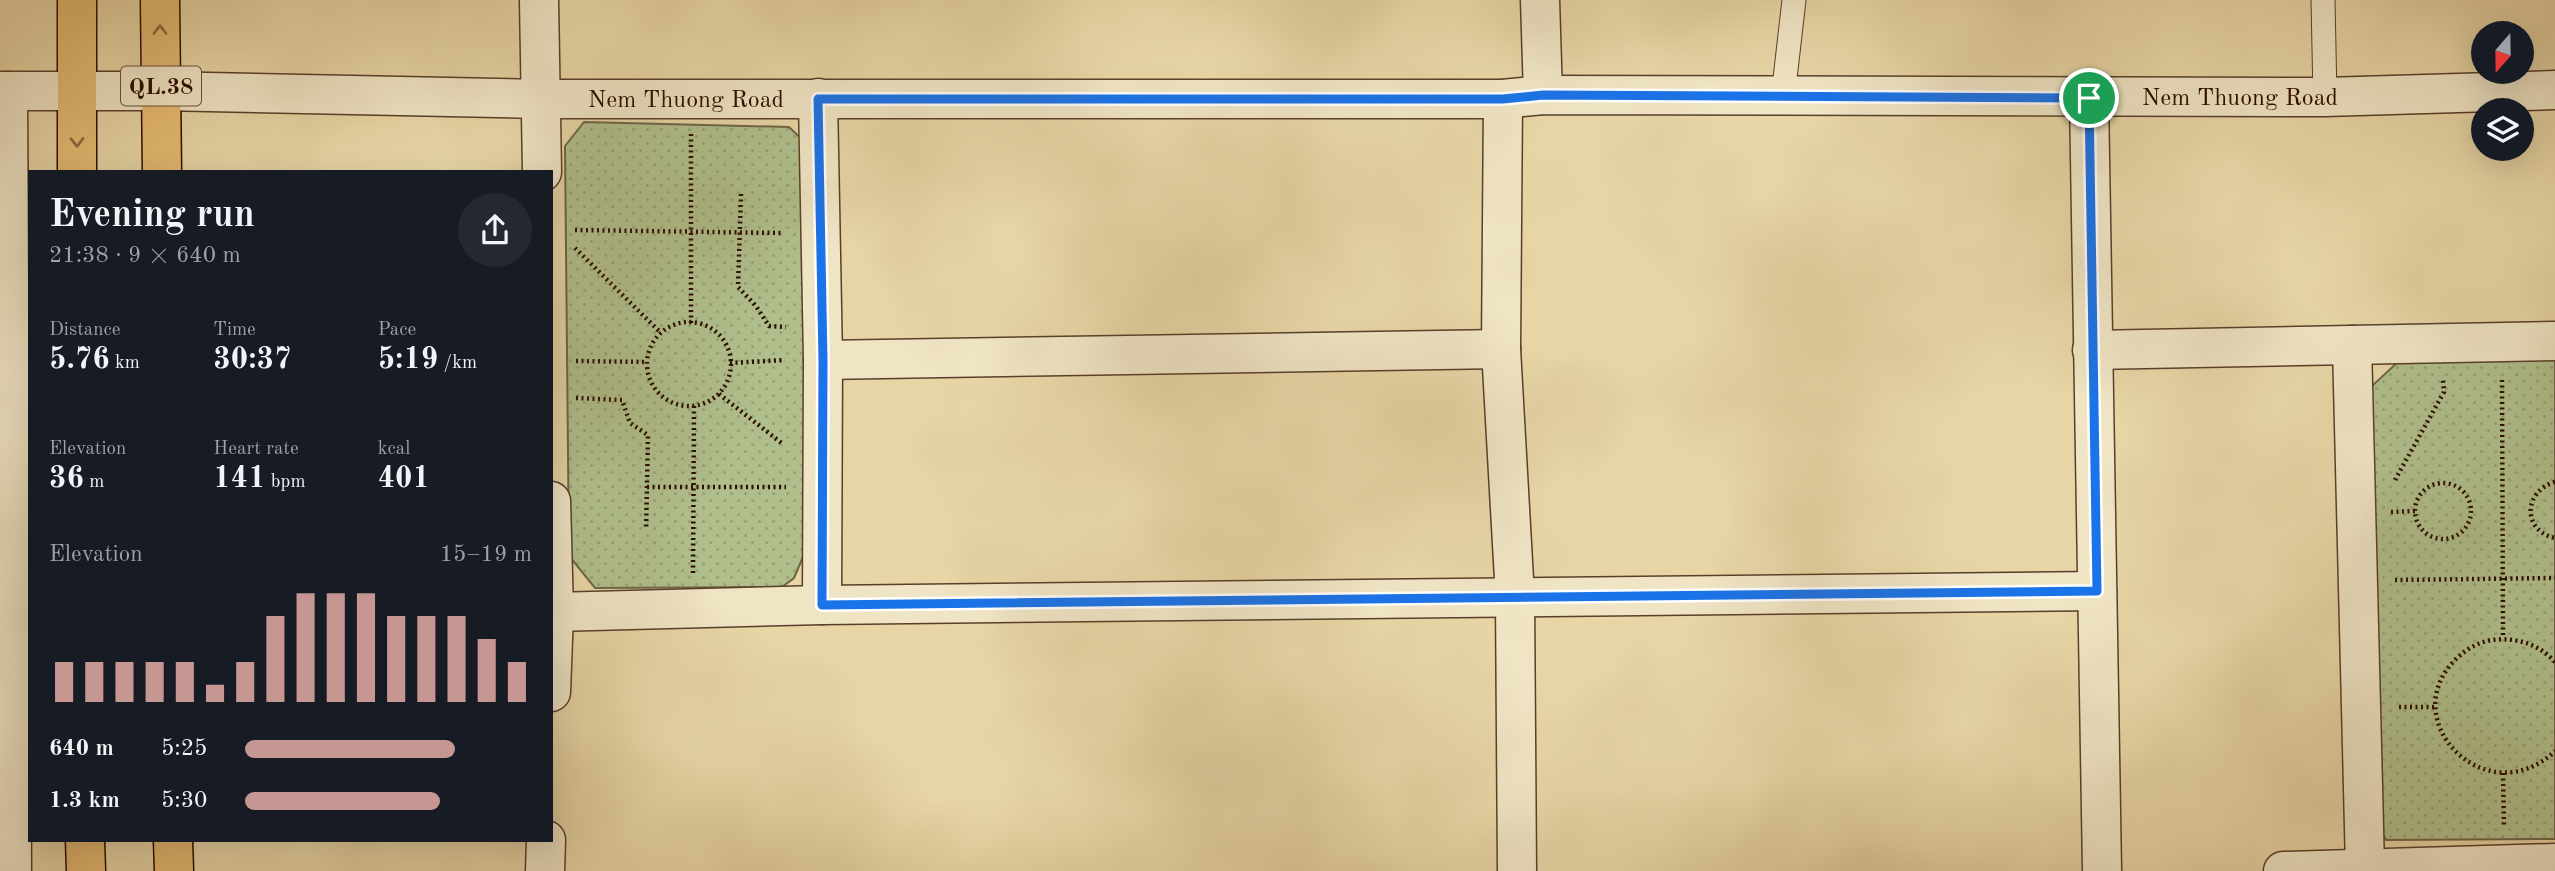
<!DOCTYPE html>
<meta charset="utf-8">
<style>
:root{--surface:#171b24;--page:#242831;--text:#f1f3f6;--muted:#9ea1a6;--accent:#c59692}
body{margin:0;font-family:"Old Standard TT",serif;background:var(--page);color:var(--text);height:100vh;display:flex;flex-direction:column;font-size:26px;white-space:nowrap}
*{box-sizing:border-box;margin:0}
p{font-size:23px;color:var(--muted)}
.icon{flex:none;width:38px;height:38px;fill:none;stroke:currentColor;stroke-width:2;stroke-linecap:round;stroke-linejoin:round}
.map{position:relative;flex:1;overflow:hidden}
.side{position:absolute;left:28px;top:170px;width:525px;height:672px;display:flex;flex-direction:column;background:var(--surface);border-radius:0px;box-shadow:0 7px 28px #0002}
.side>*{flex:none}
.needle{width:46px;rotate:200deg}
.buttons{position:absolute;left:2471px;top:21px;display:grid;gap:14px}
.buttons a{display:grid;place-items:center;width:63px;height:63px;border-radius:50%;background:var(--surface);box-shadow:0 7px 28px #0002;font-size:35px}
.pin{position:absolute;display:grid;place-items:center;width:60px;height:60px;color:#fff;margin:-30px;border:4px solid #fff;border-radius:50%;box-shadow:0 2px 7px #0007}
.round{display:grid;place-items:center;flex:none;width:74px;height:74px;border-radius:37px;background:var(--page)}
.headline{display:flex;align-items:center;justify-content:space-between;height:119px;padding:0 21px}
h1{font-size:38px;font-weight:600;line-height:52px}
.stats{display:grid;grid-template-columns:repeat(3,1fr);gap:10px;height:119px;padding:7px 21px}
.stats div{display:grid;align-content:center}
.stats b{font-size:30px;font-weight:600}
.stats small{font-size:19px;font-weight:400}
.stats p{font-size:19px}
.chart{height:196px;padding:14px 21px}
.chart p{display:flex;justify-content:space-between}
.chart svg{width:100%;height:126px;margin-top:7px;stroke:var(--accent);stroke-width:6}
ul{padding:0 21px;list-style:none;font-size:23px}
li{display:grid;grid-template-columns:112px 84px 1fr;align-items:center;height:52px}
li i{height:18px;border-radius:9px;background:var(--accent)}
.map>svg:first-child{display:block}
.grass{fill:url(#grass-dots);stroke:#6d6546;stroke-width:2}
.lines{fill:none;stroke-linecap:round;stroke-linejoin:round}
.service-casing{stroke:#5a3e29;stroke-width:25}
.minor-casing{stroke:#5a3e29;stroke-width:41}
.trunk-casing{stroke:#2b0c00;stroke-width:41}
.path{stroke:#2b0c00;stroke-width:4.5;stroke-dasharray:2 3.5;stroke-linecap:butt}
.service{stroke:#efe4c4;stroke-width:23}
.minor{stroke:#efe4c4;stroke-width:38}
.trunk{stroke:#e4ba72;stroke-width:38}
.oneway{stroke:#916c3f}
.route-casing{stroke:#fff;stroke-width:14}
.route{stroke:#1a73e8;stroke-width:9}
.labels{text-anchor:middle;stroke-width:7;stroke-linejoin:round;paint-order:stroke}
.shield{fill:#efe4c4;stroke:#664d3b;stroke-width:2}
.shield-label{font-size:23px;font-weight:bold;fill:#2b0c00}
.street-label{font-size:24px;fill:#2b0c00;stroke:#efe4c4}
</style>
<div class="map">
<svg width="2555" height="871" viewBox="0 0 2555 871">
<defs>
<pattern id="grass-dots" width="8" height="8" patternUnits="userSpaceOnUse" patternTransform="scale(1.75)"><rect width="8" height="8" fill="#afbe8b"/><path d="M2 2h.1M6 6h.1" fill="none" stroke="#97a276" stroke-width="1.8" stroke-linecap="round"/></pattern>
</defs>
<rect width="100%" height="100%" fill="#e7d5a5"/>
<filter id="stains"><feTurbulence type="fractalNoise" baseFrequency=".00286" numOctaves="4"/><feColorMatrix values="0 0 0 0 .2 0 0 0 0 .09 0 0 0 0 .02 0 0 0 .5 -.17"/></filter>
<radialGradient id="worn" r=".72"><stop offset=".6" stop-color="#630" stop-opacity="0"/><stop offset="1" stop-color="#630" stop-opacity=".3"/></radialGradient>
<g class="grass">
<polygon points="584,122 789,127 808,145 806,550 794,578 782,587 595,588 569,556 565,146"/>
<polygon points="2555,359 2555,839 2386,840 2376,822 2367,400 2373,385 2399,361"/>
</g>
<g class="lines">
<defs>
<g id="service">
<polyline points="2323,0 2325,97"/>
<polyline points="1783,96 1794,0"/>
</g>
<g id="minor">
<polyline points="539,0 542,172"/>
<polyline points="1540,0 1543,95"/>
<polyline points="0,91 161,91 540,99 1503,99 1543,95 2325,97 2555,90"/>
<polyline points="8,91 12,871"/>
<polyline points="818,98 823,360 822,605"/>
<polyline points="2089,98 2102,871"/>
<polyline points="1503,99 1501,349 1515,597 1517,871"/>
<polyline points="2352,345 2365,868"/>
<polyline points="2092,350 2555,341"/>
<polyline points="823,360 1501,349"/>
<polyline points="551,501 554,612 551,692"/>
<polyline points="554,612 822,605 2097,591"/>
<polyline points="545,871 546,840"/>
<polyline points="2283,871 2555,863"/>
</g>
<g id="trunk">
<polyline points="77,0 77,172"/>
<polyline points="160,0 162,172"/>
<polyline points="85,840 86,871"/>
<polyline points="173,840 174,871"/>
</g>
</defs>
<use href="#service" class="service-casing"/>
<use href="#minor" class="minor-casing"/>
<use href="#trunk" class="trunk-casing"/>
<g class="path">
<polyline points="741,194 738,287 756,306 769,326 786,327"/>
<polyline points="575,230 782,233"/>
<polyline points="575,248 661,333"/>
<circle cx="689" cy="364" r="42"/>
<polyline points="691,323 691,134"/>
<polyline points="576,361 647,362"/>
<polyline points="730,363 785,360"/>
<polyline points="2502,380 2503,638"/>
<polyline points="719,394 784,445"/>
<polyline points="576,398 622,400 630,423 648,435 646,530"/>
<polyline points="2395,480 2444,392 2443,379"/>
<path d="M2555,482C2523,491 2522,531 2555,538"/>
<circle cx="2443" cy="511" r="28"/>
<polyline points="647,487 786,487"/>
<polyline points="2391,512 2415,511"/>
<polyline points="693,573 694,406"/>
<polyline points="2395,580 2555,578"/>
<path d="M2555,662C2539,644 2516,637 2492,640C2478,642 2465,650 2455,660C2394,722 2488,815 2555,751"/>
<polyline points="2399,707 2437,707"/>
<polyline points="2503,773 2504,828"/>
</g>
<use href="#service" class="service"/>
<use href="#minor" class="minor"/>
<use href="#trunk" class="trunk"/>
</g>
<defs><path id="oneway-chevron" d="M-2-3.5L2.5 0L-2 3.5" fill="none" stroke-width="1.6" stroke-linecap="round" stroke-linejoin="round" transform="scale(1.75)"/></defs>
<g class="oneway">
<use href="#oneway-chevron" transform="translate(160 30) rotate(-90)"/>
<use href="#oneway-chevron" transform="translate(77 142) rotate(89)"/>
</g>
<g class="lines">
<defs>
<polygon id="route" points="1543,95 2089,98 2097,591 822,605 823,360 818,99 1503,99"/>
</defs>
<use href="#route" class="route-casing"/>
<use href="#route" class="route"/>
</g>
<g class="labels">
<rect class="shield" x="121" y="66.5" width="80" height="39" rx="5"/>
<g class="shield-label">
<text x="161" y="94">QL.38</text>
</g>
<g class="street-label">
<text x="2240" y="105">Nem Thuong Road</text>
<text x="686" y="107">Nem Thuong Road</text>
</g>
</g>
<rect width="100%" height="100%" filter="url(#stains)"/>
<rect width="100%" height="100%" fill="url(#worn)"/>
</svg>
<div class="buttons">
<a><svg class="needle" viewBox="-14 -14 28 28"><path d="M0-13l5 13h-10z" fill="#e53935"/><path d="M0 13l5-13h-10z" fill="#9ea1a6"/></svg></a>
<a><svg class="icon" aria-label="layers" viewBox="0 0 24 24"><path d="M12 4l9 5-9 5-9-5zM3 14l9 5 9-5"/></svg></a>
</div>
<div class="pin" style="left:2089px;top:98px;background:#1e9e55"><svg class="icon" aria-label="arrive" viewBox="0 0 24 24"><path d="M6 21V4h12l-3 4 3 4H6"/></svg></div>
<section class="side">
<div class="headline"><div><h1>Evening run</h1><p>21:38 · 9 × 640 m</p></div><a class="round"><svg class="icon" aria-label="share" viewBox="0 0 24 24"><path d="M12 15V3M7 8l5-5 5 5M5 13v7h14v-7"/></svg></a></div>
<div class="stats">
<div><p>Distance</p><b>5.76<small> km</small></b></div>
<div><p>Time</p><b>30:37</b></div>
<div><p>Pace</p><b>5:19<small> /km</small></b></div>
</div>
<div class="stats">
<div><p>Elevation</p><b>36<small> m</small></b></div>
<div><p>Heart rate</p><b>141<small> bpm</small></b></div>
<div><p>kcal</p><b>401</b></div>
</div>
<div class="chart"><p><span>Elevation</span>15–19 m</p>
<svg viewBox="0 0 160 44" preserveAspectRatio="none"><path d="M5 44V30M15 44V30M25 44V30M35 44V30M45 44V30M55 44V38M65 44V30M75 44V14M85 44V6M95 44V6M105 44V6M115 44V14M125 44V14M135 44V14M145 44V22M155 44V30"/></svg>
</div>
<ul>
<li><b>640 m</b>5:25<i style="width:73%"></i></li>
<li><b>1.3 km</b>5:30<i style="width:68%"></i></li>
</ul>
</section>
</div>
